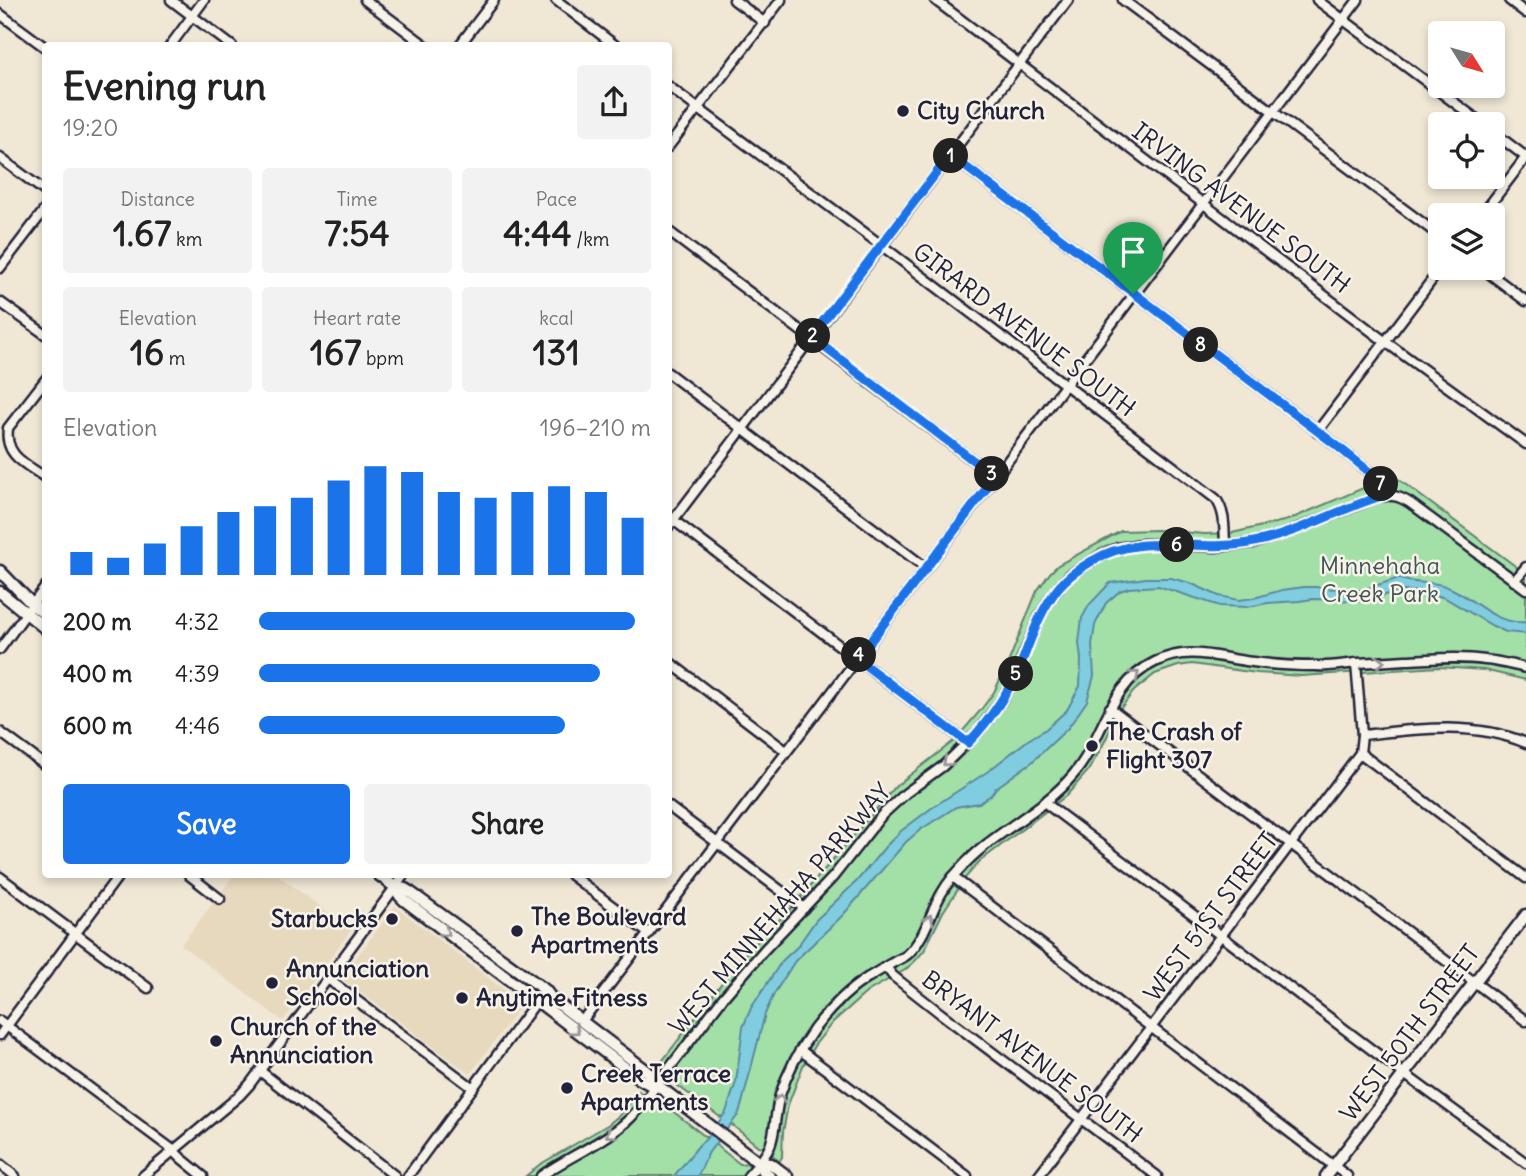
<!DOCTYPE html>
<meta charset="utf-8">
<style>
:root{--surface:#fff;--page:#f2f2f2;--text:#222;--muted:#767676;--accent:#1a73e8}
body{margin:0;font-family:Delius,sans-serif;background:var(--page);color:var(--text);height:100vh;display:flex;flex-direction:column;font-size:26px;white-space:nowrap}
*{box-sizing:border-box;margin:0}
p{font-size:23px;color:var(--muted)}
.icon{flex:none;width:38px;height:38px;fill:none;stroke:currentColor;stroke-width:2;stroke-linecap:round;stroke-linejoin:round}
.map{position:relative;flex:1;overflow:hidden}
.details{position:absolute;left:42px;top:42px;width:630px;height:836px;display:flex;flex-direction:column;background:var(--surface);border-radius:7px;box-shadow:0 4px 10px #0003}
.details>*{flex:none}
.needle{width:46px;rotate:127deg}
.buttons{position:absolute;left:1428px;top:21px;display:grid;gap:14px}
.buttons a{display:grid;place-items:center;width:77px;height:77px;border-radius:7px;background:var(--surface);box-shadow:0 4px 10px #0003;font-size:35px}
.pin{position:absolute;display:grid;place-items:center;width:60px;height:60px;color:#fff;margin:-72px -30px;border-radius:50% 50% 50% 0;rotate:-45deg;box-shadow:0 0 7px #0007}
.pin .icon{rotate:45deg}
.km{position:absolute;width:35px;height:35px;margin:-18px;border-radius:50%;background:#222;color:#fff;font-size:19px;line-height:35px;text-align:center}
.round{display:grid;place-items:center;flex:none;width:74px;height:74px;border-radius:7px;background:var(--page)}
.head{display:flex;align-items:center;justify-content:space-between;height:119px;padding:0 21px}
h1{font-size:38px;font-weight:700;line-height:52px}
.figures{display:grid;grid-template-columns:repeat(3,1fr);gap:10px;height:119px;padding:7px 21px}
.figures div{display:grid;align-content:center;border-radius:7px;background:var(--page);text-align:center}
.figures b{font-size:35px;font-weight:700}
.figures small{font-size:19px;font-weight:400}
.figures p{font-size:19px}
.chart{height:196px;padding:14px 21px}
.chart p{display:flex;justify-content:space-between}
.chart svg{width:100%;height:126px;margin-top:7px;stroke:var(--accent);stroke-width:6}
.primary-button{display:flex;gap:14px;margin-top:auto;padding:14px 21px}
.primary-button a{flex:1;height:80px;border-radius:7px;background:var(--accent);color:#fff;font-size:28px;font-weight:700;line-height:80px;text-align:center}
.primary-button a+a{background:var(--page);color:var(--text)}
ul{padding:0 21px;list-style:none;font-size:23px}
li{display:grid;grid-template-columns:112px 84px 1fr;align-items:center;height:52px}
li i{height:18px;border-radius:9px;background:var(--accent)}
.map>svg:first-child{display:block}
.built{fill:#e7d9be}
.green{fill:#a2e0a7;stroke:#628171;stroke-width:2}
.water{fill:#81cde0;stroke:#5b899e;stroke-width:2}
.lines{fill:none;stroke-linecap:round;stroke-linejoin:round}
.minor-casing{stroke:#22223b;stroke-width:13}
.major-casing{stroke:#22223b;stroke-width:15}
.minor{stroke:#f7f3e8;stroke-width:8}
.major{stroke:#f7f3e8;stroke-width:10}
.oneway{stroke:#97959a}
.route-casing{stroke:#fff;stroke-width:14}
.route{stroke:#1a73e8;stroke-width:9}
.poi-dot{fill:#22223b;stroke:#f7f3e8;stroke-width:2.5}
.labels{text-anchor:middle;stroke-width:5;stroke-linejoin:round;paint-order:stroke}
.poi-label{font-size:24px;font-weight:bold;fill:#22223b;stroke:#f7f3e8;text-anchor:start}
.street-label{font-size:24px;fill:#22223b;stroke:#f7f3e8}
.park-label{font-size:24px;fill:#425256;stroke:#f7f3e8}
</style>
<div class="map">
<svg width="1526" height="1176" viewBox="0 0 1526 1176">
<rect width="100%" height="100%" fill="#f0e7d5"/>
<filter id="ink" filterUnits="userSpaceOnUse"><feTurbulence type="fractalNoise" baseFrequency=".0143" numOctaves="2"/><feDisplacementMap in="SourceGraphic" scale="14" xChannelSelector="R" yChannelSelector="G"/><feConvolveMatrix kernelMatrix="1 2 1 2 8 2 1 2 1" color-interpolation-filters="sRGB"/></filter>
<g filter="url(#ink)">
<g class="built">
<polygon points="234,875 278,875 351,930 283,1021 181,945"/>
<polygon points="395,906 522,1004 470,1074 341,978"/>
</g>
<g class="green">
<path d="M1386,470L1526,574V680L1484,670L1439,667L1301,676L1257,673L1192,664L1178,666L1155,674L1134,691L1120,709L1102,747L1088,771L1067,795L979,862L966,877L943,912L924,951L914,962L905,970L867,992L833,1022L814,1046L803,1066L788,1105L783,1132L782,1157L779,1162C771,1155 770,1147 758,1146L721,1116L720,1117L670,1080L673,1074L660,1064L740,959L793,906L896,786L955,740L980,711L994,692L1008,663L1037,591L1050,573L1058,565L1121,531L1157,530L1205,534L1232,533L1288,520L1366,487Z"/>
<polygon points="639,1091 652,1101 656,1098 740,1164 747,1163 758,1176 526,1176 539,1165 563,1151 609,1124 623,1112"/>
</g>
<path class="water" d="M1146,578H1171L1190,583L1219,596L1239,600L1254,598L1282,590L1304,587H1316L1344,590H1362L1399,578C1412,585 1428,581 1442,585C1473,594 1490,625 1526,622V634L1506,632L1493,626L1445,598L1426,592L1403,591L1358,601L1313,599L1299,601L1268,603L1247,607L1220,606L1158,586L1129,588L1120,591L1106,603L1095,625L1092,645L1094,676L1087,701L1068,728L1032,762L996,788L991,795L979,803L956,807L920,830L906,842L843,915L795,961L774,994L765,1014L741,1107L738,1115L709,1152L698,1176H674L699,1145L706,1139L726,1112L736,1082L743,1027L751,1008L782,961L797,947L816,920L857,881L885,847L901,831L933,807L987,772L1028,740L1046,729L1067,710L1080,686L1081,659L1079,643L1082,618L1089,605L1110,583Z"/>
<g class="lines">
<defs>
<g id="minor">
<polyline points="171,0 232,46"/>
<polyline points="365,0 426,46"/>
<polyline points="556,0 616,46"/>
<polyline points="734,0 765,23"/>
<polyline points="935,0 1379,337 1526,444"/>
<polyline points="1123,0 1440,236"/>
<polyline points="1317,0 1483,124"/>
<polyline points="1509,0 1526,13"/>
<polyline points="0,14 46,48"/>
<polyline points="170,46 204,0"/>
<polyline points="459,46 494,0"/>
<path d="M668,86L889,251L1216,499C1226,514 1224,528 1225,546"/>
<polyline points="1493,132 1526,157"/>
<polyline points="668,147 781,0"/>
<polyline points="950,155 1336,445 1377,478 1380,482 1385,496"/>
<polyline points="0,158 46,192"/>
<polyline points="1482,215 1526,157"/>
<polyline points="668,231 995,477"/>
<polyline points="0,268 46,208"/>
<polyline points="1482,268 1526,301"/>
<polyline points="0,302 46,335"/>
<polyline points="668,373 926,568"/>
<path d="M46,379L8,428C4,456 26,464 46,478"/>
<polyline points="1317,432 1441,268"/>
<polyline points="668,516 968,743"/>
<polyline points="668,527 1068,0"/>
<polyline points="1514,581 1526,567"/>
<polyline points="0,649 46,586"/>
<polyline points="668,661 786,751"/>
<polyline points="1110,708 1526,1021"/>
<polyline points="0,732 46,766"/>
<path d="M1362,735C1417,729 1473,721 1526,743"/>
<polyline points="1360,753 1526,878"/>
<polyline points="1044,802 1392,1065 1526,1163"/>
<polyline points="668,806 804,908"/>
<polyline points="189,875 220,899"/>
<polyline points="571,875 648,933"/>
<polyline points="0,877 148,988"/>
<polyline points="953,877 1347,1176"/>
<polyline points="886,967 893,976 940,1013 1157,1176"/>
<polyline points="328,979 473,1088"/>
<polyline points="0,1021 173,1150 181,1158 203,1176"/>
<polyline points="582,1021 1358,0"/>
<polyline points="0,1035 119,875"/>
<polyline points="800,1050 967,1176"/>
<polyline points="260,1071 395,1176"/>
<polyline points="0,1164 15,1176"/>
<polyline points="143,1176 239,1096 250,1084 404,875"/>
<polyline points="408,1176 545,990"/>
<path d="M541,1176C573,1153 611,1141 637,1111L722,999L764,950L833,877L882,815L906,793L943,766L978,732L1002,700L1013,680L1040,616L1048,602L1060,586L1070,575L1101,555L1118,548L1141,544H1164L1215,547L1253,543L1281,535L1378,497C1391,494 1399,496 1410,503L1526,589"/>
<path d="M748,1176C756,1167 765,1158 770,1146C776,1130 775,1111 780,1095C788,1070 799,1050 814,1029C828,1011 847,991 867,978C876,973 885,967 894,962C899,959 904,958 908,954C922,941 928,921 936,904C942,891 950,879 960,869C993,832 1041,813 1073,775C1104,739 1108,684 1155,662C1190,645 1217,658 1253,662C1274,665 1295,666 1316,666C1330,667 1344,664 1358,663C1374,662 1390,661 1406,660C1432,659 1458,656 1485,660C1499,661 1512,665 1526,668"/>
<polyline points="1038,1176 1360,753 1362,735 1356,663"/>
</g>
<g id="major">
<polyline points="0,571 33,605 46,615"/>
<polyline points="0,592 46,629"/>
<polyline points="379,875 395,887 400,896 404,900 640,1079 649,1084 657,1085"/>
<polyline points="395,887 405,889 410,892 545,990 551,998 647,1071 652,1076 657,1085 759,1163 763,1170 769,1176"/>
<polyline points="759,1163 771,1164 787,1176"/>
<polyline points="1326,1176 1526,915"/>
</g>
</defs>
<use href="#minor" class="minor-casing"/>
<use href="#major" class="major-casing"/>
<use href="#minor" class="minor"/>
<use href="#major" class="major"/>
</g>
<defs><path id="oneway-chevron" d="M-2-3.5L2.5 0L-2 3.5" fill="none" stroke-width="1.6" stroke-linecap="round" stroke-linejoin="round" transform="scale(1.75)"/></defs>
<g class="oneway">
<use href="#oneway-chevron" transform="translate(1380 662) rotate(-3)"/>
<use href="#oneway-chevron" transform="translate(1135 675) rotate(-39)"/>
<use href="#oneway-chevron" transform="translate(947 762) rotate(139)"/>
<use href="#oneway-chevron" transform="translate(929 919) rotate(-66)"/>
<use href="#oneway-chevron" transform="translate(445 932) rotate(37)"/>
<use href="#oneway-chevron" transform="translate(575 1030) rotate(37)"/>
<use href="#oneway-chevron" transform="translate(780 1099) rotate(-75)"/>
<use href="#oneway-chevron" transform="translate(610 1134) rotate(146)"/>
</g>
</g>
<g class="lines" filter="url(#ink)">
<defs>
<path id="route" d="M950,155L1336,445L1377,478L1385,495C1340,508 1300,533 1254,542C1200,554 1142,530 1092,561C1080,568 1068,576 1059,587C1041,609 1033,633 1023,659C1010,690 991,719 968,743L857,659L995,477L811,337Z"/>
</defs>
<use href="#route" class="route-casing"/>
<use href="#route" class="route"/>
</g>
<g class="poi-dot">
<circle cx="903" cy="111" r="7"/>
<circle cx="1092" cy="746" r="7"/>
<circle cx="392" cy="919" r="7"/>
<circle cx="517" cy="931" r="7"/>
<circle cx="272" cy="983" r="7"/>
<circle cx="462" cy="998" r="7"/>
<circle cx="216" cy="1041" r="7"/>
<circle cx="567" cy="1088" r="7"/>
</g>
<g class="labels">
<g class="poi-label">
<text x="917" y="119">City Church</text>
<text x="1106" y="740">The Crash of<tspan x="1106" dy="28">Flight 307</tspan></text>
<text x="531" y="925">The Boulevard<tspan x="531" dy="28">Apartments</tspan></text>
<text x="378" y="927" text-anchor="end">Starbucks</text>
<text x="286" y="977">Annunciation<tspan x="286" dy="28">School</tspan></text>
<text x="476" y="1006">Anytime Fitness</text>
<text x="230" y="1035">Church of the<tspan x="230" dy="28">Annunciation</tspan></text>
<text x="581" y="1082">Creek Terrace<tspan x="581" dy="28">Apartments</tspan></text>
</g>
<g class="street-label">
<text transform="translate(1241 208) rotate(37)" y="8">IRVING AVENUE SOUTH</text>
<text transform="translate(1024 330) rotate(37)" y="8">GIRARD AVENUE SOUTH</text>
<text transform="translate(780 909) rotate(-49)" y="8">WEST MINNEHAHA PARKWAY</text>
<text transform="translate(1211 917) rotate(-53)" y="8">WEST 51ST STREET</text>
<text transform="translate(1410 1033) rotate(-53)" y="8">WEST 50TH STREET</text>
<text transform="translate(1032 1057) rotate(37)" y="8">BRYANT AVENUE SOUTH</text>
</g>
<g class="park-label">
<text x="1380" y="574">Minnehaha<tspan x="1380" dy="28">Creek Park</tspan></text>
</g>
</g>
</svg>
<div class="buttons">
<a><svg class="needle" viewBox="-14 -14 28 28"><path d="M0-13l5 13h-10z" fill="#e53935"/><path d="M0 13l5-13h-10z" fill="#767676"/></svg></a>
<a><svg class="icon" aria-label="locate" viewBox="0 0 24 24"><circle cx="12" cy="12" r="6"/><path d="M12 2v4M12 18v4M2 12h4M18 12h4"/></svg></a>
<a><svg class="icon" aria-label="layers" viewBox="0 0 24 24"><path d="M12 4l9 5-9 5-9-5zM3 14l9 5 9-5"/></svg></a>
</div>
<div class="pin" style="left:1133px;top:294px;background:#1e9e55"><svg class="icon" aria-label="arrive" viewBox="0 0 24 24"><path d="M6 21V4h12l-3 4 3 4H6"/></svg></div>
<b class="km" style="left:951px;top:156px">1</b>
<b class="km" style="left:813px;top:336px">2</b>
<b class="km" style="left:992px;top:474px">3</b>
<b class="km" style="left:859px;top:655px">4</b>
<b class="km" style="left:1016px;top:674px">5</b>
<b class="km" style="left:1177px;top:545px">6</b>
<b class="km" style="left:1381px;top:484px">7</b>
<b class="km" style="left:1201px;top:345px">8</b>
<section class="details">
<div class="head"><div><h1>Evening run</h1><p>19:20</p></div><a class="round"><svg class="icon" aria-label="share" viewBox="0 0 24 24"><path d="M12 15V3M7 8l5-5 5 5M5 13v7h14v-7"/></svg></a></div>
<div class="figures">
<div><p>Distance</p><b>1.67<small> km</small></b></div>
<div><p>Time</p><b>7:54</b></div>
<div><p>Pace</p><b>4:44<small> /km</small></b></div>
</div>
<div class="figures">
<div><p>Elevation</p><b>16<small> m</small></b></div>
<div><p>Heart rate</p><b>167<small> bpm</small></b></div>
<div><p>kcal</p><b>131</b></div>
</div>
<div class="chart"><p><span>Elevation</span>196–210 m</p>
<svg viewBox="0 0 160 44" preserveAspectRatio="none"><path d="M5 44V36M15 44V38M25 44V33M35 44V27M45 44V22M55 44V20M65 44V17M75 44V11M85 44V6M95 44V8M105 44V15M115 44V17M125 44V15M135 44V13M145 44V15M155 44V24"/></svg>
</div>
<ul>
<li><b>200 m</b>4:32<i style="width:96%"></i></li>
<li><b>400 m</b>4:39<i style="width:87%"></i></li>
<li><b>600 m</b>4:46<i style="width:78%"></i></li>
</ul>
<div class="primary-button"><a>Save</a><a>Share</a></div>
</section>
</div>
